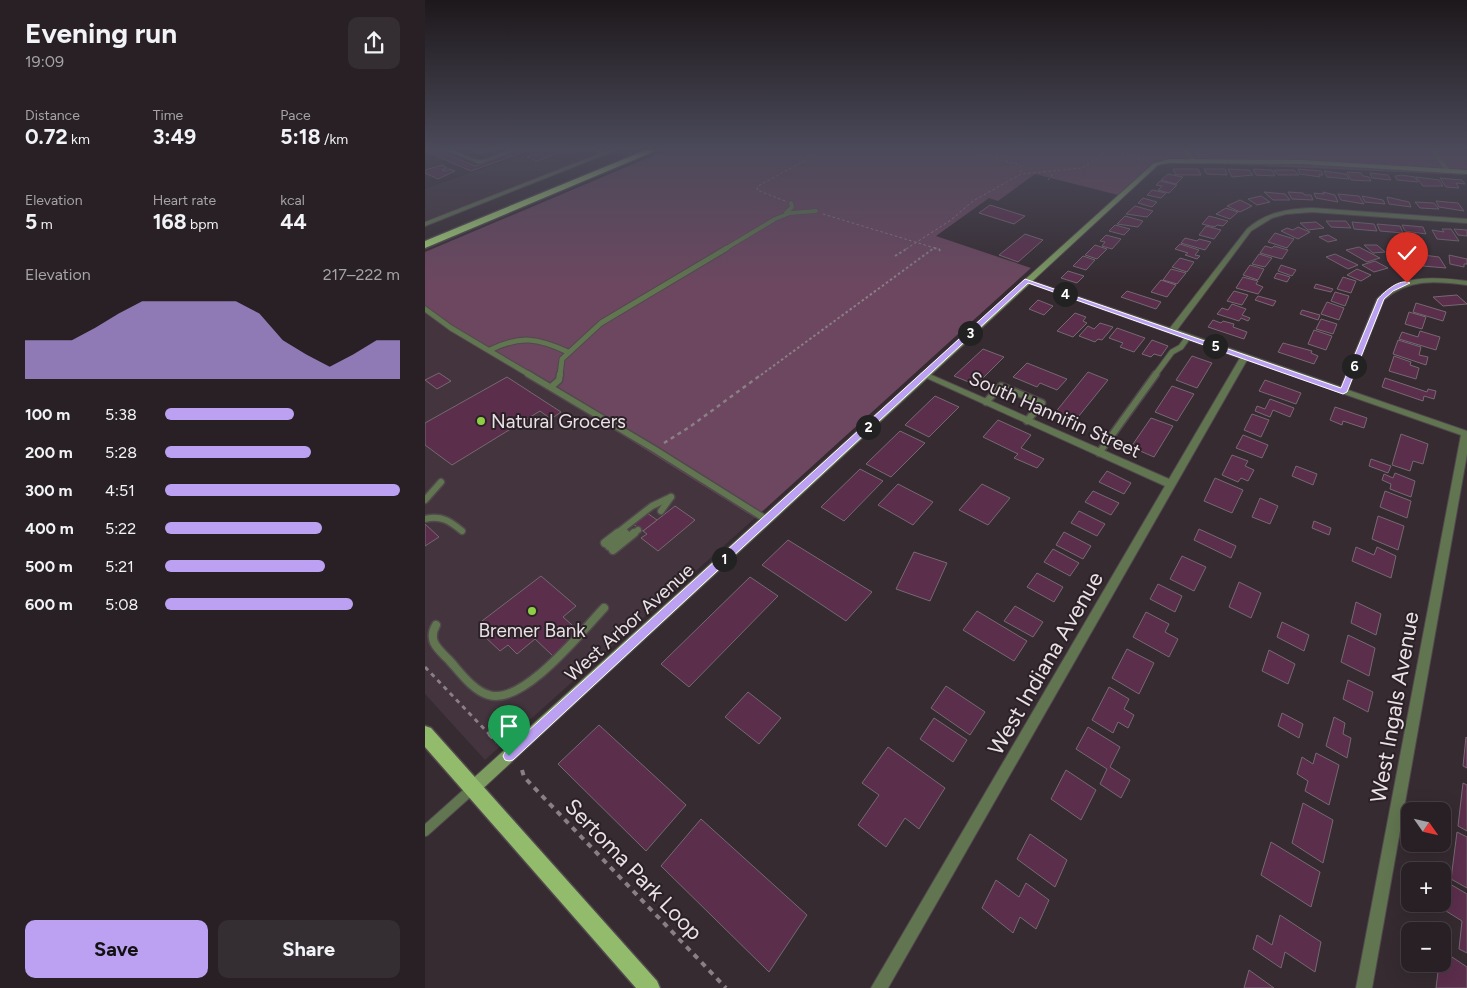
<!DOCTYPE html>
<meta charset="utf-8">
<style>
:root{--surface:#282025;--page:#342d32;--text:#f1f3f6;--muted:#a5a3a7;--line:#443e42;--accent:#bca0f2}
body{margin:0;font-family:Figtree,sans-serif;background:var(--page);color:var(--text);height:100vh;display:flex;flex-direction:column;font-size:19px;white-space:nowrap}
*{box-sizing:border-box;margin:0}
p{font-size:16px;color:var(--muted)}
.icon{flex:none;width:28px;height:28px;fill:none;stroke:currentColor;stroke-width:2;stroke-linecap:round;stroke-linejoin:round}
.map{position:relative;flex:1;overflow:hidden}
.sheet{display:flex;flex-direction:column;background:var(--surface);width:425px}
.sheet>*{flex:none}
.needle{width:32px;rotate:124deg}
.controls{position:absolute;left:976px;top:802px;display:grid;gap:10px}
.controls a{display:grid;place-items:center;width:50px;height:50px;border-radius:10px;background:var(--surface);box-shadow:0 5px 20px #0002,0 0 0 1px var(--line);font-size:25px}
.pin{position:absolute;display:grid;place-items:center;width:42px;height:42px;color:#fff;margin:-51px -21px;border-radius:50% 50% 50% 0;rotate:-45deg;box-shadow:0 0 5px #0007}
.pin .icon{rotate:45deg}
.km{position:absolute;width:25px;height:25px;margin:-12px;border-radius:50%;background:#222;color:#fff;font-size:14px;line-height:25px;text-align:center}
.round{display:grid;place-items:center;flex:none;width:52px;height:52px;border-radius:10px;background:var(--page)}
.overview{display:flex;align-items:center;justify-content:space-between;height:85px;padding:0 25px}
h1{font-size:28px;font-weight:700;line-height:38px}
.stats{display:grid;grid-template-columns:repeat(3,1fr);gap:8px;height:85px;padding:5px 25px}
.stats div{display:grid;align-content:center}
.stats b{font-size:21px;font-weight:700}
.stats small{font-size:14px;font-weight:400}
.stats p{font-size:14px}
.chart{height:140px;padding:10px 25px}
.chart p{display:flex;justify-content:space-between}
.chart svg{width:100%;height:90px;margin-top:5px;fill:var(--accent);opacity:.7}
.primary-button{display:flex;gap:10px;margin-top:auto;padding:10px 25px}
.primary-button a{flex:1;height:58px;border-radius:10px;background:var(--accent);color:#111;font-size:20px;font-weight:700;line-height:58px;text-align:center}
.primary-button a+a{background:var(--page);color:var(--text)}
ul{padding:0 25px;list-style:none;font-size:16px}
li{display:grid;grid-template-columns:80px 60px 1fr;align-items:center;height:38px}
li i{height:12px;border-radius:6px;background:var(--accent)}
main{display:flex;flex:1;min-height:0}
.map>svg:first-child{display:block}
.built{fill:#43343d}
.green{fill:#6d4760}
.building{fill:#5b2e4c;stroke:#756970}
.lines{fill:none;stroke-linecap:round;stroke-linejoin:round}
.service-far4-casing{stroke:#52484e;stroke-width:5}
.service-far3-casing{stroke:#52484e;stroke-width:7}
.service-far2-casing{stroke:#52484e;stroke-width:9}
.service-far1-casing{stroke:#52484e;stroke-width:11}
.service-casing{stroke:#52484e;stroke-width:12}
.minor-casing{stroke:#52484e;stroke-width:2}
.tertiary-casing{stroke:#52484e;stroke-width:2}
.secondary-casing{stroke:#52484e;stroke-width:2}
.primary-casing{stroke:#52484e;stroke-width:3}
.motorway-casing{stroke:#52484e;stroke-width:3}
.path-far4{stroke:#898086;stroke-width:1;stroke-dasharray:2.5 2.5;stroke-linecap:butt}
.path-far3{stroke:#898086;stroke-width:2;stroke-dasharray:2.5 2.5;stroke-linecap:butt}
.path-far2{stroke:#898086;stroke-width:2.5;stroke-dasharray:4 4;stroke-linecap:butt}
.path-far1{stroke:#898086;stroke-width:3;stroke-dasharray:4.5 4.5;stroke-linecap:butt}
.path{stroke:#898086;stroke-width:4;stroke-dasharray:5.5 5.5;stroke-linecap:butt}
.service-far4{stroke:#617550;stroke-width:4}
.service-far3{stroke:#617550;stroke-width:5}
.service-far2{stroke:#617550;stroke-width:6}
.service-far1{stroke:#617550;stroke-width:8}
.service{stroke:#617550;stroke-width:10}
.minor{fill:#617550;fill-rule:evenodd}
.tertiary{fill:#617550;fill-rule:evenodd}
.secondary{fill:#7d9d60;fill-rule:evenodd}
.primary{fill:#92bc6c;fill-rule:evenodd}
.motorway{fill:#a5d776;fill-rule:evenodd}
.route{fill:#bca0f2;stroke:#fff}
.poi-dot{fill:#8dce44;stroke:#2b2127;stroke-width:2}
.labels{text-anchor:middle;stroke-width:4;stroke-linejoin:round;paint-order:stroke}
.street-label{font-size:19px;fill:#e8e1e5;stroke:#2b2127}
.poi-label{font-size:19px;fill:#e8e1e5;stroke:#2b2127;text-anchor:start}
.near-street-label{font-size:22px;fill:#e8e1e5;stroke:#2b2127}
</style>
<main>
<section class="sheet">
<div class="overview"><div><h1>Evening run</h1><p>19:09</p></div><a class="round"><svg class="icon" aria-label="share" viewBox="0 0 24 24"><path d="M12 15V3M7 8l5-5 5 5M5 13v7h14v-7"/></svg></a></div>
<div class="stats">
<div><p>Distance</p><b>0.72<small> km</small></b></div>
<div><p>Time</p><b>3:49</b></div>
<div><p>Pace</p><b>5:18<small> /km</small></b></div>
</div>
<div class="stats">
<div><p>Elevation</p><b>5<small> m</small></b></div>
<div><p>Heart rate</p><b>168<small> bpm</small></b></div>
<div><p>kcal</p><b>44</b></div>
</div>
<div class="chart"><p><span>Elevation</span>217–222 m</p>
<svg viewBox="0 0 160 44" preserveAspectRatio="none"><path d="M0 44V25L10 25L20 25L30 19L40 12L50 6L60 6L70 6L80 6L90 6L100 12L110 25L120 32L130 38L140 32L150 25L160 25V44z"/></svg>
</div>
<ul>
<li><b>100 m</b>5:38<i style="width:55%"></i></li>
<li><b>200 m</b>5:28<i style="width:62%"></i></li>
<li><b>300 m</b>4:51<i style="width:100%"></i></li>
<li><b>400 m</b>5:22<i style="width:67%"></i></li>
<li><b>500 m</b>5:21<i style="width:68%"></i></li>
<li><b>600 m</b>5:08<i style="width:80%"></i></li>
</ul>
<div class="primary-button"><a>Save</a><a>Share</a></div>
</section>
<div class="map">
<svg width="1042" height="988" viewBox="0 0 1042 988">
<rect width="100%" height="100%" fill="#352b31"/>
<g class="built">
<polygon points="116,148 190,148 0,221 0,189"/>
<polygon points="0,312 330,518 60,760 0,694"/>
</g>
<polygon class="green" points="246,148 1042,148 1042,175 731,161 693,195 610,174 573,201 564,198 511,236 606,268 330,518 0,312 0,252"/>
<g class="building">
<polygon points="0,148 8,148 50,166 100,148 110,148 46,171 0,151"/>
<polygon points="44,148 74,148 53,154"/>
<polygon points="131,148 143,149 112,161 102,157"/>
<polygon points="17,165 22,168 17,170 20,171 25,169 30,171 13,179 0,173 0,170"/>
<polygon points="748,169 773,169 776,175 751,175"/>
<polygon points="779,169 800,169 802,175 782,174"/>
<polygon points="803,169 824,170 828,175 807,177"/>
<polygon points="828,169 847,170 850,176 831,175"/>
<polygon points="873,169 896,171 898,175 894,175 895,177 875,174"/>
<polygon points="849,170 869,170 874,175 853,175"/>
<polygon points="899,171 921,174 924,179 902,177"/>
<polygon points="922,172 936,173 938,176 944,177 946,181 926,180"/>
<polygon points="945,173 963,175 966,180 947,178"/>
<polygon points="743,174 758,177 751,184 736,180"/>
<polygon points="976,175 990,177 993,182 972,180 970,176"/>
<polygon points="991,177 1014,180 1018,186 998,186"/>
<polygon points="1015,178 1037,180 1040,184 1031,183 1034,188 1021,187"/>
<polygon points="735,181 752,185 744,193 733,190 737,186 731,185"/>
<polygon points="727,190 741,193 736,198 722,195"/>
<polygon points="839,192 860,194 865,200 848,200"/>
<polygon points="863,192 878,193 880,195 886,195 888,200 867,199"/>
<polygon points="898,192 910,195 913,202 891,198 889,193 899,194"/>
<polygon points="913,194 934,196 939,204 916,200"/>
<polygon points="836,196 845,202 832,205 823,199"/>
<polygon points="937,196 958,200 960,204 940,202"/>
<polygon points="962,197 984,202 986,207 964,204"/>
<polygon points="718,198 732,202 727,207 713,203"/>
<polygon points="815,200 827,206 815,212 802,206"/>
<polygon points="1011,201 1033,203 1039,211 1014,207"/>
<polygon points="990,202 1009,203 1014,209 995,208"/>
<polygon points="565,205 600,216 589,224 554,213"/>
<polygon points="710,206 728,211 722,217 701,214"/>
<polygon points="801,208 813,212 805,219 791,214"/>
<polygon points="700,216 718,221 713,227 692,224"/>
<polygon points="784,216 803,221 798,226 792,225 790,227 777,224"/>
<polygon points="901,221 921,221 926,228 906,227"/>
<polygon points="891,222 899,228 883,230 875,223"/>
<polygon points="927,222 949,224 952,231 929,229"/>
<polygon points="952,224 975,226 978,233 955,231"/>
<polygon points="690,225 705,229 699,235 684,231"/>
<polygon points="977,225 998,227 1001,234 980,231"/>
<polygon points="781,226 796,230 789,239 774,235"/>
<polygon points="873,227 885,232 873,239 856,231 862,228 868,230"/>
<polygon points="1017,229 1026,229 1034,241 1012,239 1007,230 1019,232"/>
<polygon points="1029,229 1042,230 1042,236 1033,235"/>
<polygon points="850,233 869,239 862,248 843,242"/>
<polygon points="600,234 618,240 593,262 574,255"/>
<polygon points="681,235 696,239 687,249 677,246 680,242 675,241"/>
<polygon points="903,235 912,240 903,242 894,237"/>
<polygon points="760,238 772,241 774,239 786,242 780,250 756,243"/>
<polygon points="755,244 774,250 770,255 775,256 772,259 760,255 763,253 750,249"/>
<polygon points="670,245 682,249 672,259 660,255"/>
<polygon points="939,245 952,245 960,252 948,253"/>
<polygon points="840,246 847,248 849,246 863,250 857,259 835,253"/>
<polygon points="934,247 955,258 942,262 921,250"/>
<polygon points="979,248 989,249 993,255 983,254"/>
<polygon points="834,254 847,258 840,267 827,264"/>
<polygon points="910,254 933,265 923,269 901,257"/>
<polygon points="973,255 977,258 982,258 992,266 970,267 962,260 967,259 964,256"/>
<polygon points="998,255 1014,257 1021,268 998,266 994,259 1000,260"/>
<polygon points="1024,255 1042,259 1042,264 1039,264 1039,267 1025,264"/>
<polygon points="658,256 670,260 661,270 648,266"/>
<polygon points="755,258 769,262 762,272 747,267"/>
<polygon points="950,261 963,268 949,272 937,265"/>
<polygon points="825,265 839,269 833,280 818,275"/>
<polygon points="856,265 871,270 867,276 853,271"/>
<polygon points="746,269 761,273 752,284 738,280"/>
<polygon points="932,269 946,275 936,281 922,275"/>
<polygon points="643,271 659,276 652,283 636,278"/>
<polygon points="852,273 865,277 862,282 849,278"/>
<polygon points="818,277 833,281 831,284 838,287 833,294 811,288"/>
<polygon points="918,277 931,281 926,293 912,289"/>
<polygon points="736,280 751,285 742,297 726,292"/>
<polygon points="891,284 908,289 906,292 889,288"/>
<polygon points="702,291 736,302 731,309 696,297"/>
<polygon points="809,291 823,295 817,305 802,301"/>
<polygon points="910,292 924,296 920,306 906,301"/>
<polygon points="1032,295 1042,304 1018,306 1008,297"/>
<polygon points="833,296 851,301 848,306 830,300"/>
<polygon points="613,300 628,306 619,315 604,309"/>
<polygon points="902,302 919,308 914,320 896,314"/>
<polygon points="991,303 1021,312 1018,321 988,312"/>
<polygon points="807,304 821,309 817,315 825,318 823,321 816,318 814,321 792,314 797,308 803,310"/>
<polygon points="877,310 895,315 893,320 875,314"/>
<polygon points="984,312 1001,317 997,329 980,324"/>
<polygon points="650,313 661,317 658,321 662,323 648,337 632,331"/>
<polygon points="896,319 912,324 908,334 891,329"/>
<polygon points="788,320 796,323 798,321 809,324 808,327 822,332 819,339 783,327"/>
<polygon points="675,323 688,327 677,340 673,339 670,342 654,336 663,326 669,329"/>
<polygon points="692,328 720,338 709,352 695,347 698,343 684,338"/>
<polygon points="889,330 907,336 901,350 883,344"/>
<polygon points="995,331 1015,337 1011,350 974,339 977,332 993,337"/>
<polygon points="727,340 743,346 736,356 729,354 726,357 717,354"/>
<polygon points="973,340 996,347 994,355 1003,357 1001,365 968,354"/>
<polygon points="858,343 887,351 886,353 893,356 889,364 853,352"/>
<polygon points="558,349 579,357 551,385 529,376"/>
<polygon points="767,356 787,363 772,388 751,380"/>
<polygon points="969,356 986,362 985,365 994,368 991,379 964,371"/>
<polygon points="602,363 642,379 632,390 615,383 612,387 588,377"/>
<polygon points="663,372 683,380 649,422 629,414"/>
<polygon points="14,373 26,381 12,389 0,380"/>
<polygon points="82,377 136,412 126,419 115,411 27,465 0,445 0,423"/>
<polygon points="960,378 1002,392 1003,389 1011,391 1009,399 999,396 998,401 957,387"/>
<polygon points="840,380 876,393 871,404 834,391"/>
<polygon points="747,386 769,394 752,421 730,412"/>
<polygon points="510,396 534,407 504,437 480,425"/>
<polygon points="845,399 869,408 865,417 848,410 845,417 830,411 832,406 840,409"/>
<polygon points="910,407 942,418 939,428 918,421 917,425 905,420"/>
<polygon points="827,414 844,420 836,437 819,430"/>
<polygon points="726,418 748,426 729,457 706,447"/>
<polygon points="573,420 606,435 596,448 619,459 612,468 589,458 593,454 558,437"/>
<polygon points="475,431 500,443 466,477 441,464"/>
<polygon points="976,434 1003,444 998,464 988,461 985,471 967,465"/>
<polygon points="818,435 843,445 837,458 811,448"/>
<polygon points="807,455 823,461 820,466 829,470 823,481 816,478 813,482 797,475"/>
<polygon points="946,459 966,466 963,473 944,466"/>
<polygon points="871,466 892,474 888,485 867,476"/>
<polygon points="435,469 458,481 419,521 396,507"/>
<polygon points="682,471 706,483 699,494 674,482"/>
<polygon points="970,473 990,481 986,497 965,489 966,484 957,480 959,474 968,478"/>
<polygon points="790,478 818,490 807,513 779,501"/>
<polygon points="473,484 508,502 488,525 453,505"/>
<polygon points="557,484 585,498 563,525 534,510"/>
<polygon points="668,491 694,503 686,515 660,502"/>
<polygon points="960,491 986,501 982,518 955,507"/>
<polygon points="835,498 853,506 845,524 827,517"/>
<polygon points="250,506 270,520 233,551 216,538 222,534 218,531"/>
<polygon points="654,511 680,524 672,536 646,523"/>
<polygon points="222,513 232,520 218,531 208,524"/>
<polygon points="953,516 979,526 973,550 947,539"/>
<polygon points="889,521 906,528 904,535 887,528"/>
<polygon points="0,524 14,537 0,546"/>
<polygon points="774,529 811,546 806,558 769,540"/>
<polygon points="639,532 666,546 658,559 631,545"/>
<polygon points="363,540 447,592 421,621 337,565"/>
<polygon points="931,547 949,555 952,547 971,556 966,578 927,561"/>
<polygon points="628,549 654,563 645,576 619,562"/>
<polygon points="489,552 522,563 505,601 471,589"/>
<polygon points="757,556 781,567 769,591 745,579"/>
<polygon points="612,573 638,587 629,602 602,587"/>
<polygon points="116,576 151,606 138,617 156,633 128,656 110,639 92,654 83,645 75,651 59,636 67,630 57,621"/>
<polygon points="325,577 353,596 264,687 236,664"/>
<polygon points="814,582 836,593 826,618 804,607"/>
<polygon points="733,584 757,596 750,612 725,599"/>
<polygon points="931,602 956,614 951,635 926,623"/>
<polygon points="590,606 618,622 608,637 579,621"/>
<polygon points="552,611 602,641 589,661 538,630"/>
<polygon points="721,612 744,624 740,632 753,639 744,657 708,637"/>
<polygon points="857,622 884,635 879,651 852,637"/>
<polygon points="923,635 950,648 944,676 916,662"/>
<polygon points="702,649 729,663 714,694 687,678"/>
<polygon points="844,650 870,664 863,684 837,671"/>
<polygon points="923,680 948,692 943,712 918,699"/>
<polygon points="521,686 560,712 545,735 506,708"/>
<polygon points="684,687 704,699 699,709 709,715 703,728 693,722 688,733 667,720"/>
<polygon points="323,692 356,718 334,744 300,717"/>
<polygon points="857,713 878,724 874,738 853,726"/>
<polygon points="909,717 920,723 918,734 926,738 922,758 901,746"/>
<polygon points="509,718 542,740 528,762 495,739"/>
<polygon points="174,725 261,805 221,851 133,764"/>
<polygon points="663,727 695,747 685,767 705,780 696,798 675,784 682,769 651,749"/>
<polygon points="1041,737 1042,738 1042,768 1038,766"/>
<polygon points="463,747 520,788 494,829 480,818 461,847 433,825 454,795 437,783"/>
<polygon points="891,753 914,765 904,805 880,791 883,781 872,774 877,757 888,764"/>
<polygon points="641,770 671,790 656,820 626,799"/>
<polygon points="1038,783 1042,785 1042,831 1033,826"/>
<polygon points="878,803 908,820 898,863 867,843"/>
<polygon points="276,819 382,915 344,972 236,866"/>
<polygon points="1032,832 1042,837 1042,888 1026,879"/>
<polygon points="605,834 642,860 630,887 592,859"/>
<polygon points="846,842 895,872 886,907 836,875"/>
<polygon points="571,880 594,897 601,883 624,900 611,929 595,917 588,933 557,908"/>
<polygon points="1025,884 1042,894 1042,953 1034,949 1037,921 1021,911"/>
<polygon points="855,915 896,942 890,972 860,952 856,968 828,949 832,935 847,945"/>
<polygon points="1018,951 1042,967 1042,988 1011,988 1014,964 1018,964"/>
<polygon points="824,970 849,988 819,988"/>
</g>
<g class="lines">
<defs>
<g id="service-far4">
<polyline points="759,148 768,161"/>
<polyline points="1006,148 1023,171"/>
<polyline points="361,213 367,207 366,203"/>
<polyline points="300,249 350,219 365,213 391,211"/>
</g>
<g id="service-far3">
<polyline points="0,309 26,328 105,375"/>
<path d="M65,350C95,335 113,338 143,352"/>
<polyline points="135,375 137,359 176,323 302,248"/>
<polyline points="730,375 747,352 756,347 763,337"/>
</g>
<g id="service-far2">
<polyline points="103,374 229,449 342,520"/>
<polyline points="126,387 134,380 135,374"/>
<polyline points="561,402 576,386 617,403 602,421"/>
<polyline points="674,453 731,374"/>
<polyline points="0,500 16,482"/>
<polyline points="236,511 246,497"/>
<path d="M0,519C16,515 25,521 37,531"/>
<polyline points="191,534 227,506 246,497"/>
<polyline points="208,534 213,530"/>
</g>
<g id="service-far1">
<polyline points="180,543 193,533"/>
<polyline points="184,546 200,533"/>
<polyline points="188,550 209,533"/>
<path d="M11,625C2,641 13,649 24,660C34,671 48,691 64,695C98,706 158,630 179,608"/>
</g>
<polyline id="service" points="0,831 48,788"/>
<g id="minor">
<path d="M16,148C31,148 42,159 54,160C64,161 83,148 97,148L55,164Z"/>
<polygon points="163,148 170,148 183,154 178,155"/>
<path d="M887,208L1042,219V223L887,212L861,214L847,218L826,231L752,330L916,387L952,299C975,274 1011,277 1042,281V285C1012,281 983,278 959,300L923,390L1042,431V454L947,988H931L1036,435L822,360L463,988H446L740,486L495,375L496,373H502L744,479L815,358L598,281L604,280L745,328L822,229C841,212 863,209 887,208Z"/>
</g>
<polygon id="tertiary" points="189,148 196,148 0,226 0,222"/>
<polygon id="secondary" points="744,159 877,160 1042,170 1042,174 877,164 744,163 733,165 53,793 48,795 43,793 41,788 43,783 729,163"/>
<polygon id="primary" points="0,726 6,728 232,981 235,988 211,988 0,747"/>
<polygon id="motorway" points="226,148 237,148 0,248 0,241"/>
</defs>
<use href="#service-far4" class="service-far4-casing"/>
<use href="#service-far3" class="service-far3-casing"/>
<use href="#service-far2" class="service-far2-casing"/>
<use href="#service-far1" class="service-far1-casing"/>
<use href="#service" class="service-casing"/>
<use href="#minor" class="minor-casing"/>
<use href="#tertiary" class="tertiary-casing"/>
<use href="#secondary" class="secondary-casing"/>
<use href="#primary" class="primary-casing"/>
<use href="#motorway" class="motorway-casing"/>
<g class="path-far4">
<polyline points="532,148 592,164 596,167 596,174"/>
<polyline points="689,148 701,155 722,161"/>
<polyline points="623,180 627,176 625,172"/>
<polyline points="360,201 332,190 333,186 403,148"/>
<polyline points="398,214 513,249"/>
<polyline points="481,249 526,220 548,201 596,174 657,168 676,156 695,148"/>
</g>
<g class="path-far3">
<polyline points="509,248 514,249 516,253"/>
<polyline points="470,256 483,248"/>
<polyline points="336,375 509,248"/>
</g>
<polyline class="path-far2" points="239,443 266,426 337,374"/>
<polyline class="path-far1" points="0,667 65,735"/>
<g class="path">
<polyline points="64,734 72,742"/>
<polyline points="97,770 99,777 301,988"/>
</g>
<use href="#service-far4" class="service-far4"/>
<use href="#service-far3" class="service-far3"/>
<use href="#service-far2" class="service-far2"/>
<use href="#service-far1" class="service-far1"/>
<use href="#service" class="service"/>
<use href="#minor" class="minor"/>
<use href="#tertiary" class="tertiary"/>
<use href="#secondary" class="secondary"/>
<use href="#primary" class="primary"/>
<use href="#motorway" class="motorway"/>
</g>
<linearGradient id="sky" x2="0" y2="1"><stop stop-color="#1d181b"/><stop offset="0.52" stop-color="#4b4a5a"/><stop offset="1" stop-color="#4b4a5a" stop-opacity="0"/></linearGradient>
<rect width="1042" height="287" fill="url(#sky)"/>
<path class="route" d="M600,279L916,388L953,299C960,291 975,278 985,283L968,291L959,299L922,392L918,394L603,283L88,760L84,761L80,760L78,756L80,752Z"/>
<g class="poi-dot">
<circle cx="56" cy="421" r="5"/>
<circle cx="107" cy="611" r="5"/>
</g>
<g class="labels">
<g class="street-label">
<text transform="translate(630 414) rotate(24)" y="7">South Hannifin Street</text>
<text transform="translate(204 622) rotate(-42)" y="7">West Arbor Avenue</text>
</g>
<g class="poi-label">
<text x="66" y="428">Natural Grocers</text>
<text x="107" y="637" text-anchor="middle">Bremer Bank</text>
</g>
<g class="near-street-label">
<text transform="translate(620 663) rotate(-60)" y="8">West Indiana Avenue</text>
<text transform="translate(969 707) rotate(-80)" y="8">West Ingals Avenue</text>
<text transform="translate(209 869) rotate(46)" y="8">Sertoma Park Loop</text>
</g>
</g>
</svg>
<div class="controls">
<a><svg class="needle" viewBox="-14 -14 28 28"><path d="M0-13l5 13h-10z" fill="#e53935"/><path d="M0 13l5-13h-10z" fill="#a5a3a7"/></svg></a>
<a>+</a>
<a>−</a>
</div>
<div class="pin" style="left:84px;top:756px;background:#1e9e55"><svg class="icon" aria-label="arrive" viewBox="0 0 24 24"><path d="M6 21V4h12l-3 4 3 4H6"/></svg></div>
<div class="pin" style="left:982px;top:283px;background:#d93025"><svg class="icon" aria-label="check" viewBox="0 0 24 24"><path d="M5 12l5 5 9-10"/></svg></div>
<b class="km" style="left:299px;top:559px">1</b>
<b class="km" style="left:443px;top:427px">2</b>
<b class="km" style="left:545px;top:333px">3</b>
<b class="km" style="left:640px;top:294px">4</b>
<b class="km" style="left:790px;top:346px">5</b>
<b class="km" style="left:929px;top:366px">6</b>
</div>
</main>
